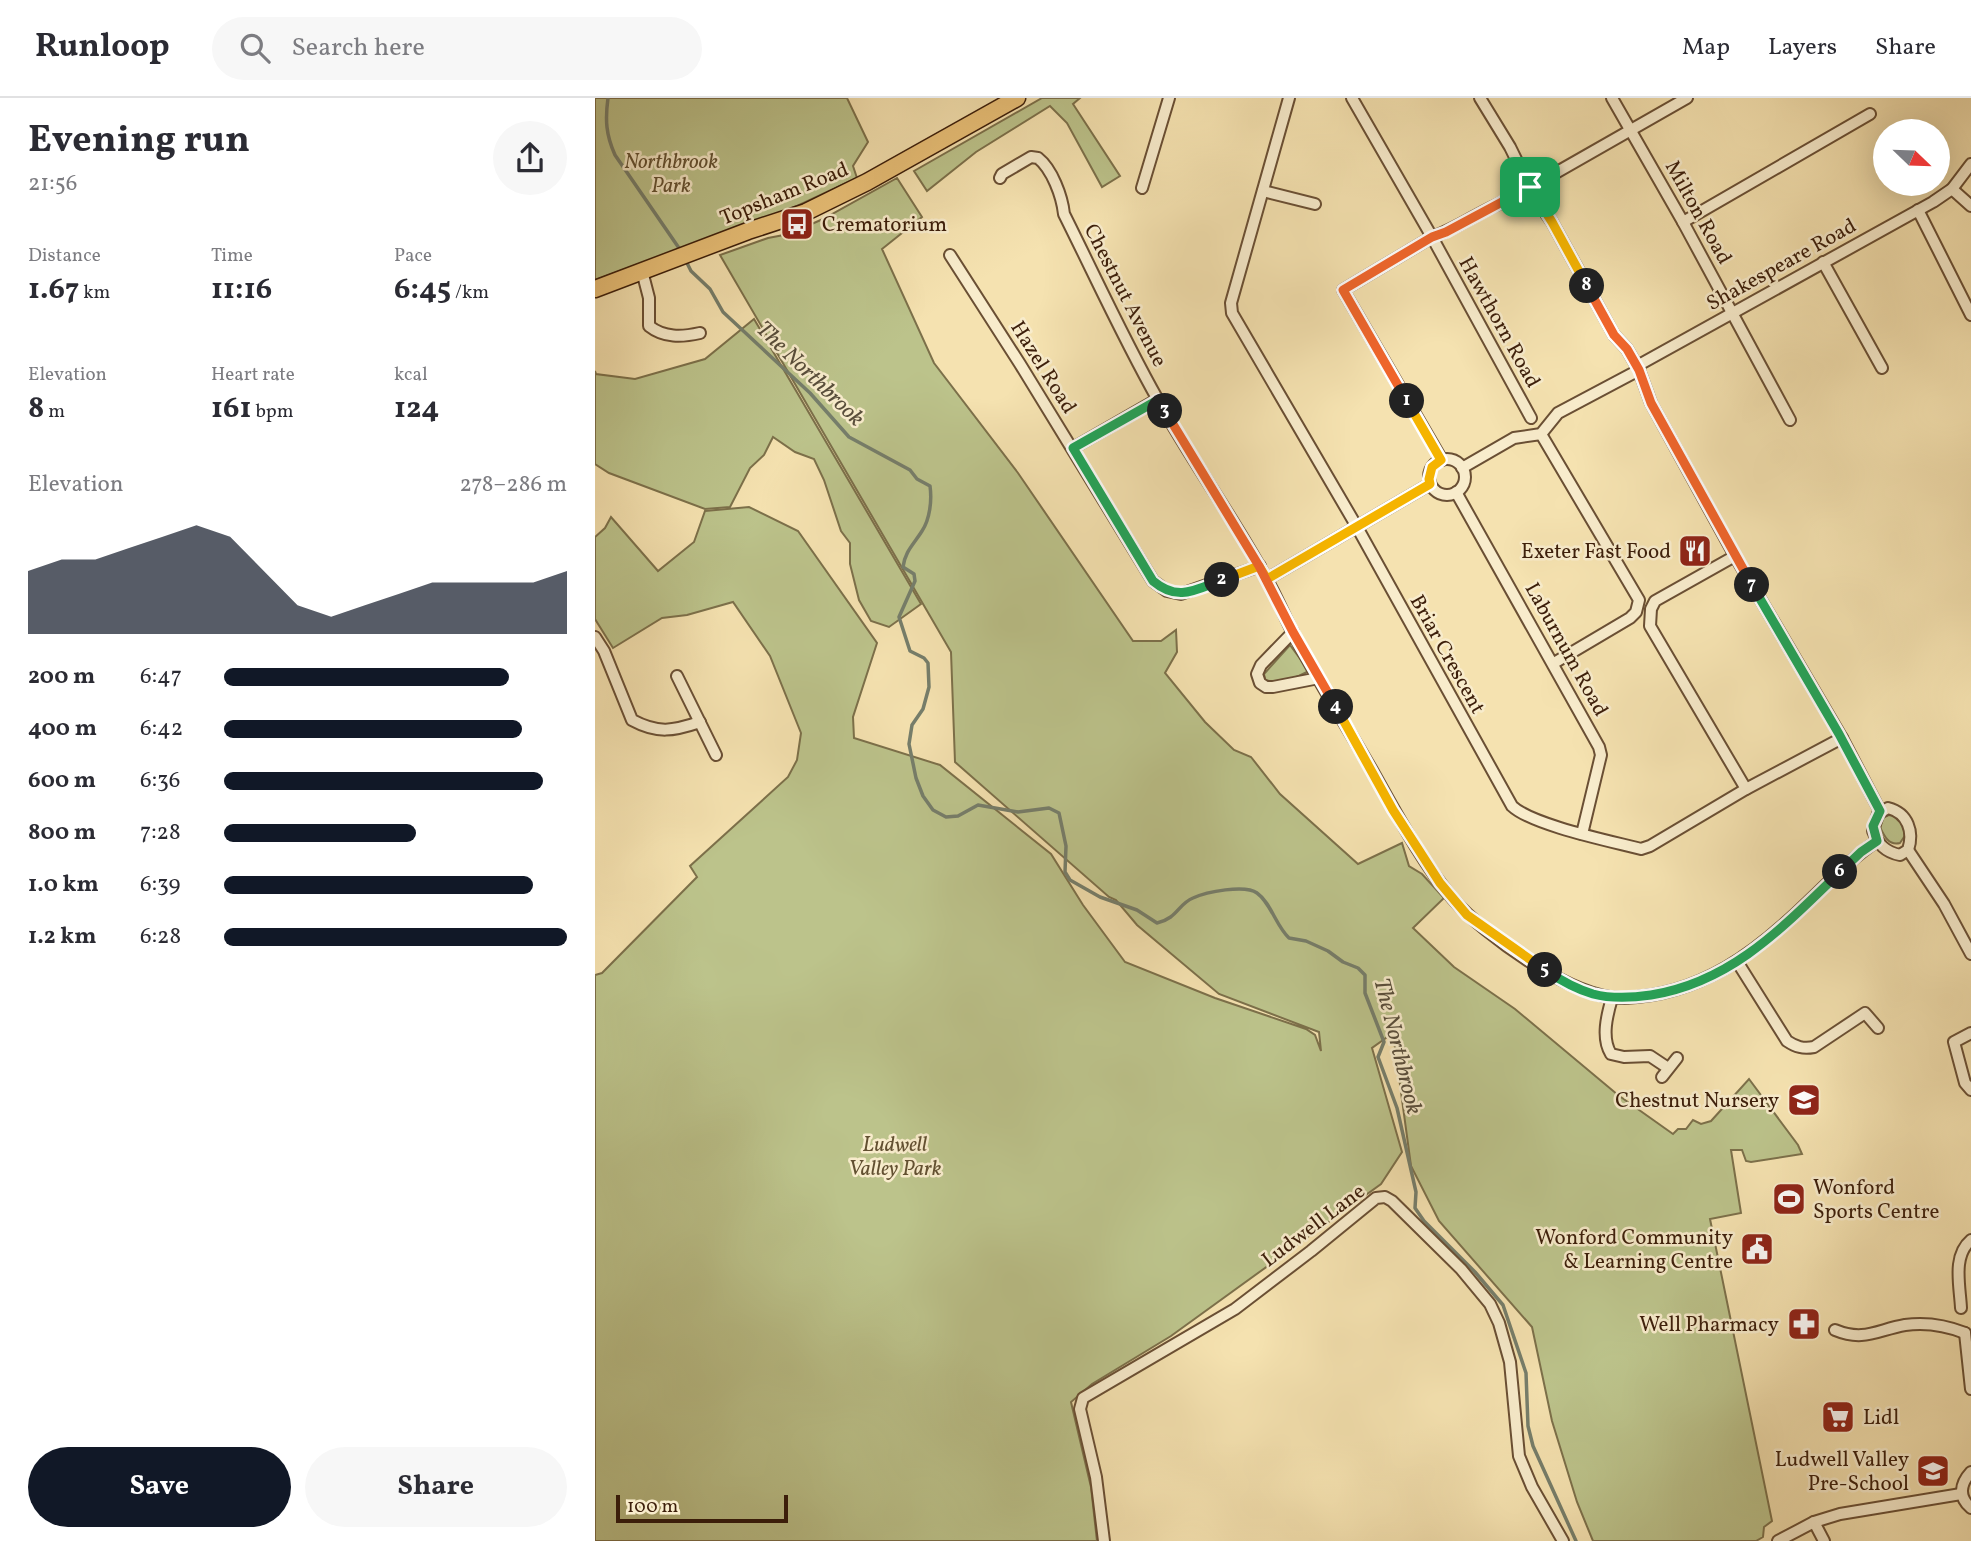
<!DOCTYPE html>
<meta charset="utf-8">
<style>
:root{--surface:#fff;--page:#f7f7f7;--text:#2b2b33;--muted:#7c7c81;--line:#e1e1e2;--accent:#111827}
body{margin:0;font-family:Vollkorn,serif;background:var(--page);color:var(--text);height:100vh;display:flex;flex-direction:column;font-size:26px;white-space:nowrap}
*{box-sizing:border-box;margin:0}
p{font-size:23px;color:var(--muted)}
.icon{flex:none;width:38px;height:38px;fill:none;stroke:currentColor;stroke-width:2;stroke-linecap:round;stroke-linejoin:round}
.map{position:relative;flex:1;overflow:hidden}
.details{display:flex;flex-direction:column;background:var(--surface);width:595px}
.details>*{flex:none}
.needle{width:46px;rotate:113deg}
.fabs{position:absolute;left:1278px;top:21px;display:grid;gap:14px}
.fabs a{display:grid;place-items:center;width:77px;height:77px;border-radius:50%;background:var(--surface);box-shadow:0 7px 28px #0002;font-size:35px}
.scale{position:absolute;left:21px;bottom:18px;width:172px;box-sizing:border-box;padding-left:7px;border:4px solid #3c1e0a;border-top:0;font-size:19px;line-height:24px;white-space:nowrap;color:#3c1e0a;-webkit-text-stroke:5px #f8eccc;paint-order:stroke}
.pin{position:absolute;display:grid;place-items:center;width:60px;height:60px;color:#fff;margin:-30px;border-radius:14px;box-shadow:0 4px 10px #0006}
.km{position:absolute;width:35px;height:35px;margin:-18px;border-radius:50%;background:#222;color:#fff;font-size:19px;line-height:35px;text-align:center}
.round{display:grid;place-items:center;flex:none;width:74px;height:74px;border-radius:37px;background:var(--page)}
.headline{display:flex;align-items:center;justify-content:space-between;height:119px;padding:0 28px}
h1{font-size:38px;font-weight:700;line-height:52px}
.stats{display:grid;grid-template-columns:repeat(3,1fr);gap:10px;height:119px;padding:7px 28px}
.stats div{display:grid;align-content:center}
.stats b{font-size:30px;font-weight:700}
.stats small{font-size:19px;font-weight:400}
.stats p{font-size:19px}
.chart{height:196px;padding:14px 28px}
.chart p{display:flex;justify-content:space-between}
.chart svg{width:100%;height:126px;margin-top:7px;fill:var(--accent);opacity:.7}
.primary-button{display:flex;gap:14px;margin-top:auto;padding:14px 28px}
.primary-button a{flex:1;height:80px;border-radius:42px;background:var(--accent);color:#fff;font-size:28px;font-weight:700;line-height:80px;text-align:center}
.primary-button a+a{background:var(--page);color:var(--text)}
ul{padding:0 28px;list-style:none;font-size:23px}
li{display:grid;grid-template-columns:112px 84px 1fr;align-items:center;height:52px}
li i{height:18px;border-radius:9px;background:var(--accent)}
header{display:flex;align-items:center;gap:42px;box-sizing:border-box;height:98px;padding:0 35px;background:var(--surface);border-bottom:2px solid var(--line)}
header strong{font-size:33px}
nav{display:flex;gap:38px;margin-inline-start:auto;font-size:24px}
.search{width:490px;height:63px;background:var(--page);display:flex;align-items:center;gap:18px;box-sizing:border-box;padding:0 24px;border-radius:38px;color:var(--muted);font-size:26px}
main{display:flex;flex:1;min-height:0}
.map>svg:first-child{display:block}
.green{fill:#bcc38b;stroke:#7c704a;stroke-width:2}
.lines{fill:none;stroke-linecap:round;stroke-linejoin:round}
.stream{stroke:#767e6b;stroke-width:3.5}
.street-casing{stroke:#6a4f34;stroke-width:14}
.primary-casing{stroke:#3c1e0a;stroke-width:19}
.street{stroke:#f8eccc;stroke-width:10}
.primary{stroke:#eac178;stroke-width:16}
.split-1-casing{stroke:#fff;stroke-width:14}
.split-2-casing{stroke:#fff;stroke-width:14}
.split-3-casing{stroke:#fff;stroke-width:14}
.split-4-casing{stroke:#fff;stroke-width:14}
.split-5-casing{stroke:#fff;stroke-width:14}
.split-6-casing{stroke:#fff;stroke-width:14}
.split-7-casing{stroke:#fff;stroke-width:14}
.split-8-casing{stroke:#fff;stroke-width:14}
.split-9-casing{stroke:#fff;stroke-width:14}
.split-1{stroke:#f0652b;stroke-width:9}
.split-2{stroke:#f5b400;stroke-width:9}
.split-3{stroke:#22a559;stroke-width:9}
.split-4{stroke:#f0652b;stroke-width:9}
.split-5{stroke:#f5b400;stroke-width:9}
.split-6{stroke:#22a559;stroke-width:9}
.split-7{stroke:#22a559;stroke-width:9}
.split-8{stroke:#f0652b;stroke-width:9}
.split-9{stroke:#f5b400;stroke-width:9}
.labels{text-anchor:middle;stroke-width:5;stroke-linejoin:round;paint-order:stroke}
.park-label{font-size:21px;font-style:italic;fill:#625031;stroke:#f8eccc}
.street-label{font-size:21px;fill:#3c1e0a;stroke:#f8eccc}
.poi-label{font-size:21px;fill:#3c1e0a;stroke:#f8eccc;text-anchor:end}
.water-label{font-size:23px;font-style:italic;fill:#594e3b;stroke:#f8eccc}
</style>
<header>
<strong>Runloop</strong>
<div class="search"><svg class="icon" aria-label="search" viewBox="0 0 24 24"><circle cx="10" cy="10" r="6"/><path d="M15 15l6 6"/></svg>Search here</div>
<nav><a>Map</a><a>Layers</a><a>Share</a></nav>
</header>
<main>
<section class="details">
<div class="headline"><div><h1>Evening run</h1><p>21:56</p></div><a class="round"><svg class="icon" aria-label="share" viewBox="0 0 24 24"><path d="M12 15V3M7 8l5-5 5 5M5 13v7h14v-7"/></svg></a></div>
<div class="stats">
<div><p>Distance</p><b>1.67<small> km</small></b></div>
<div><p>Time</p><b>11:16</b></div>
<div><p>Pace</p><b>6:45<small> /km</small></b></div>
</div>
<div class="stats">
<div><p>Elevation</p><b>8<small> m</small></b></div>
<div><p>Heart rate</p><b>161<small> bpm</small></b></div>
<div><p>kcal</p><b>124</b></div>
</div>
<div class="chart"><p><span>Elevation</span>278–286 m</p>
<svg viewBox="0 0 160 44" preserveAspectRatio="none"><path d="M0 44V22L10 18L20 18L30 14L40 10L50 6L60 10L70 22L80 34L90 38L100 34L110 30L120 26L130 26L140 26L150 26L160 22V44z"/></svg>
</div>
<ul>
<li><b>200 m</b>6:47<i style="width:83%"></i></li>
<li><b>400 m</b>6:42<i style="width:87%"></i></li>
<li><b>600 m</b>6:36<i style="width:93%"></i></li>
<li><b>800 m</b>7:28<i style="width:56%"></i></li>
<li><b>1.0 km</b>6:39<i style="width:90%"></i></li>
<li><b>1.2 km</b>6:28<i style="width:100%"></i></li>
</ul>
<div class="primary-button"><a>Save</a><a>Share</a></div>
</section>
<div class="map">
<svg width="1376" height="1443" viewBox="0 0 1376 1443">
<rect width="100%" height="100%" fill="#f5e2b0"/>
<filter id="stains"><feTurbulence type="fractalNoise" baseFrequency=".00286" numOctaves="4"/><feColorMatrix values="0 0 0 0 .2 0 0 0 0 .09 0 0 0 0 .02 0 0 0 .5 -.17"/></filter>
<radialGradient id="worn" r=".72"><stop offset=".6" stop-color="#630" stop-opacity="0"/><stop offset="1" stop-color="#630" stop-opacity=".3"/></radialGradient>
<g class="green">
<polygon points="0,0 252,0 273,44 258,68 262,80 202,108 0,182"/>
<polygon points="447,0 485,0 478,6 525,78 507,89 472,25 455,8 381,54 332,93 319,73"/>
<polygon points="302,80 327,119 287,151 339,265 423,375 538,543 566,543 581,532 582,554 570,575 610,624 639,652 656,659 685,696 763,766 807,745 814,768 827,776 849,800 818,830 859,869 920,911 1023,997 1078,1036 1083,1031 1091,1031 1098,1022 1106,1026 1116,1023 1154,981 1203,1047 1207,1056 1156,1064 1151,1063 1147,1052 1136,1052 1146,1115 1115,1121 1177,1423 1169,1429 1168,1439 1161,1443 998,1443 982,1404 957,1323 937,1229 844,1123 816,1068 798,935 777,950 807,1054 786,1086 576,1238 497,1286 476,1304 496,1389 502,1443 0,1443 0,877 7,875 102,779 95,768 193,679 202,662 206,635 175,558 138,504 92,517 67,520 18,550 0,521 0,439 10,430 16,419 63,473 99,444 110,413 154,409 203,433 282,545 258,619 259,640 345,667 456,756 488,807 530,864 620,900 711,931 720,937 726,953 724,934 624,896 542,827 521,802 514,799 360,664 356,554 125,157 173,140 194,136 228,121"/>
<polygon points="159,221 326,506 294,529 276,523 264,502 255,466 255,445 246,433 229,382 219,361 200,354 178,339 169,357 155,370 135,409 110,411 14,375 0,366 0,273 1,276 40,281 110,261"/>
<path d="M695,547L714,573C701,580 685,587 670,582L669,576Z"/>
<path d="M1294,717L1300,718L1305,723L1311,736L1305,745C1294,748 1289,738 1285,729L1289,719Z"/>
</g>
<g class="lines">
<g class="stream">
<path d="M13,0C10,22 11,37 20,57L86,153"/>
<path d="M91,163L96,173L115,191L128,214L215,295L254,339L315,372L322,381L335,388C337,402 335,421 327,433C319,446 310,453 308,469L319,476L320,483L304,519L315,553L329,560L333,565L334,589L328,611L317,627L314,646L321,680L328,698L338,712L351,719L363,718L383,707L423,714L454,710L464,715L471,748L470,774L475,782L505,799L542,812L562,825C583,820 583,806 598,800C611,794 650,786 662,795C676,805 681,828 694,840L711,843L733,853L748,864L763,870L770,877V895L789,944L783,959L802,1010L821,1094L820,1110L829,1123L880,1174L908,1207L931,1275L933,1328L938,1348L981,1443"/>
</g>
<defs>
<g id="street">
<path d="M694,0L636,205L637,215L762,429L917,708C937,727 1015,743 1046,751L1055,748L1151,691L1247,640"/>
<polyline points="757,0 837,139 936,320"/>
<polyline points="885,0 915,49 940,100 957,124 1019,237 1032,251 1044,272 1056,305 1140,458 1247,640 1285,713"/>
<polyline points="1017,0 1088,124 1195,322"/>
<path d="M405,80L407,76L436,59L443,60C457,71 467,98 469,116C500,178 529,242 563,302C597,363 638,419 671,480C681,497 688,515 697,533C722,581 751,627 778,674C801,715 828,766 858,801C889,837 979,902 1029,900C1106,897 1161,855 1214,803C1236,782 1257,760 1282,743"/>
<polyline points="547,90 574,0"/>
<polyline points="1357,91 1376,108"/>
<polyline points="668,93 720,106"/>
<polyline points="1323,112 1376,217"/>
<polyline points="1088,124 1275,16"/>
<polyline points="355,157 425,266 558,483 572,493 586,496 665,468"/>
<polyline points="1228,164 1287,270"/>
<path d="M47,173L54,200V228C69,240 87,239 105,235"/>
<polyline points="1042,268 1338,104 1357,91 1376,66"/>
<polyline points="946,336 1044,502 1041,514 1035,520 959,565"/>
<polyline points="478,350 563,301"/>
<circle cx="852" cy="379" r="18"/>
<path d="M847,362L748,192L837,139C864,130 886,112 913,102L1092,0"/>
<polyline points="867,370 919,340 946,336 963,315 1044,272"/>
<polyline points="861,394 1004,649 1006,657 987,736"/>
<polyline points="1140,458 1060,503 1056,511 1055,528 1151,691"/>
<polyline points="672,481 835,386"/>
<polyline points="698,534 666,567 662,576 665,585 671,589 678,589 724,580"/>
<path d="M0,539L9,553L37,622C63,636 78,633 105,624"/>
<polyline points="82,578 121,657"/>
<path d="M1293,710C1313,715 1319,734 1313,752L1305,757C1290,754 1283,746 1278,733L1283,716Z"/>
<polyline points="1313,752 1349,806 1376,856"/>
<path d="M1143,865L1192,943C1201,949 1208,951 1219,949L1270,915L1283,930"/>
<path d="M1017,900C1012,917 1006,940 1016,956L1029,959L1055,958L1073,970"/>
<polyline points="1376,935 1359,944 1370,985 1376,992"/>
<polyline points="1067,979 1082,960"/>
<path d="M1366,1210C1365,1188 1357,1158 1376,1142"/>
<path d="M1240,1232C1269,1244 1282,1232 1310,1227C1332,1224 1350,1227 1370,1235"/>
<polyline points="1370,1235 1376,1291"/>
<path d="M1376,1374C1365,1386 1363,1399 1376,1410"/>
<polyline points="1219,1424 1229,1443"/>
<polyline points="509,1443 501,1379 485,1311 488,1300 640,1211 716,1153 781,1100 790,1099 797,1103 866,1171 895,1206 904,1225 915,1264 924,1358 937,1389 968,1443"/>
<polyline points="1183,1443 1219,1424 1245,1416 1366,1396"/>
</g>
<polyline id="primary" points="0,191 153,133 211,114 272,84 422,0"/>
</defs>
<use href="#street" class="street-casing"/>
<use href="#primary" class="primary-casing"/>
<use href="#street" class="street"/>
<use href="#primary" class="primary"/>
</g>
<g class="lines">
<defs>
<polyline id="split-1" points="812,303 748,192 837,139 851,134 935,89"/>
<polyline id="split-2" points="627,482 664,468 672,481 835,386 834,381 837,369 846,362 812,303"/>
<path id="split-3" d="M570,313L563,302L478,350L558,483C583,504 600,492 627,482"/>
<polyline id="split-4" points="570,313 664,468 698,534 741,609"/>
<polyline id="split-5" points="741,609 798,712 845,785 872,817 950,872"/>
<path id="split-6" d="M950,872C965,882 981,891 998,896C1017,901 1036,900 1056,897C1137,884 1188,829 1245,774"/>
<polyline id="split-7" points="1157,487 1244,636 1285,713 1278,728 1282,743 1266,754 1245,774"/>
<polyline id="split-8" points="992,188 1019,237 1032,251 1044,272 1056,305 1157,487"/>
<polyline id="split-9" points="935,89 957,124 992,188"/>
</defs>
<use href="#split-1" class="split-1-casing"/>
<use href="#split-2" class="split-2-casing"/>
<use href="#split-3" class="split-3-casing"/>
<use href="#split-4" class="split-4-casing"/>
<use href="#split-5" class="split-5-casing"/>
<use href="#split-6" class="split-6-casing"/>
<use href="#split-7" class="split-7-casing"/>
<use href="#split-8" class="split-8-casing"/>
<use href="#split-9" class="split-9-casing"/>
<use href="#split-1" class="split-1"/>
<use href="#split-2" class="split-2"/>
<use href="#split-3" class="split-3"/>
<use href="#split-4" class="split-4"/>
<use href="#split-5" class="split-5"/>
<use href="#split-6" class="split-6"/>
<use href="#split-7" class="split-7"/>
<use href="#split-8" class="split-8"/>
<use href="#split-9" class="split-9"/>
</g>
<defs>
<symbol id="bus-square" viewBox="-11 -11 22 22"><rect x="-9" y="-9" width="18" height="18" rx="4" fill="#8f2418" stroke="#f8eccc"/><path d="M-5-6H5V4H4V6H2V4H-2V6H-4V4H-5ZM-3.5-4V0h7V-4ZM-3.5 1.2v1.5H-2V1.2ZM2 1.2v1.5H3.5V1.2Z" fill="#fff"/></symbol>
<symbol id="restaurant-square" viewBox="-11 -11 22 22"><rect x="-9" y="-9" width="18" height="18" rx="4" fill="#8f2418" stroke="#f8eccc"/><path d="M-5-6h1v4h1v-4h1v4h1v-4h1v5L-1.5 .5V6h-2V.5L-5-1ZM5-6V6H3V1.5H1.5Q1.5-4 5-6Z" fill="#fff"/></symbol>
<symbol id="school-square" viewBox="-11 -11 22 22"><rect x="-9" y="-9" width="18" height="18" rx="4" fill="#8f2418" stroke="#f8eccc"/><path d="M0-5L7-2L0 1L-7-2ZM-4 1L0 2.5L4 1V4Q0 6-4 4Z" fill="#fff"/></symbol>
<symbol id="stadium-square" viewBox="-11 -11 22 22"><rect x="-9" y="-9" width="18" height="18" rx="4" fill="#8f2418" stroke="#f8eccc"/><path d="M0-5a6.5 5 0 1 0 0 10a6.5 5 0 1 0 0-10ZM-3.5-1.8h7v3.6h-7Z" fill="#fff"/></symbol>
<symbol id="civic-square" viewBox="-11 -11 22 22"><rect x="-9" y="-9" width="18" height="18" rx="4" fill="#8f2418" stroke="#f8eccc"/><path d="M-.6-6.5H3V-4.5H.6V-3L4-1V1h2V6H-6V1h2V-1L-.6-3ZM-1.2 2.5V6h2.4V2.5Z" fill="#fff"/></symbol>
<symbol id="pharmacy-square" viewBox="-11 -11 22 22"><rect x="-9" y="-9" width="18" height="18" rx="4" fill="#8f2418" stroke="#f8eccc"/><path d="M-2-6h4v4h4v4h-4v4h-4v-4h-4v-4h4Z" fill="#fff"/></symbol>
<symbol id="supermarket-square" viewBox="-11 -11 22 22"><rect x="-9" y="-9" width="18" height="18" rx="4" fill="#8f2418" stroke="#f8eccc"/><path d="M-6-5.5h2.5l.6 2H6L4.5 2H-2.5L-4.4-4H-6ZM-1.5 3.2a1.3 1.3 0 1 0 .1 0ZM3 3.2a1.3 1.3 0 1 0 .1 0Z" fill="#fff"/></symbol>
</defs>
<g fill-rule="evenodd">
<use href="#bus-square" x="183" y="107" width="38" height="38"/>
<use href="#restaurant-square" x="1081" y="434" width="38" height="38"/>
<use href="#school-square" x="1190" y="983" width="38" height="38"/>
<use href="#stadium-square" x="1175" y="1082" width="38" height="38"/>
<use href="#civic-square" x="1143" y="1132" width="38" height="38"/>
<use href="#pharmacy-square" x="1190" y="1207" width="38" height="38"/>
<use href="#supermarket-square" x="1224" y="1300" width="38" height="38"/>
<use href="#school-square" x="1319" y="1354" width="38" height="38"/>
</g>
<g class="labels">
<g class="park-label">
<text x="76" y="70">Northbrook<tspan x="76" dy="24">Park</tspan></text>
<text x="300" y="1053">Ludwell<tspan x="300" dy="24">Valley Park</tspan></text>
</g>
<g class="street-label">
<text transform="translate(189 95) rotate(-22)" y="7">Topsham Road</text>
<text transform="translate(1104 114) rotate(61)" y="7">Milton Road</text>
<text transform="translate(1186 166) rotate(-29)" y="7">Shakespeare Road</text>
<text transform="translate(531 197) rotate(63)" y="7">Chestnut Avenue</text>
<text transform="translate(905 224) rotate(61)" y="7">Hawthorn Road</text>
<text transform="translate(449 269) rotate(58)" y="7">Hazel Road</text>
<text transform="translate(972 551) rotate(61)" y="7">Laburnum Road</text>
<text transform="translate(853 556) rotate(61)" y="7">Briar Crescent</text>
<text transform="translate(718 1127) rotate(-37)" y="7">Ludwell Lane</text>
</g>
<g class="poi-label">
<text x="227" y="133" text-anchor="start">Crematorium</text>
<text x="1076" y="460">Exeter Fast Food</text>
<text x="1184" y="1009">Chestnut Nursery</text>
<text x="1218" y="1096" text-anchor="start">Wonford<tspan x="1218" dy="24">Sports Centre</tspan></text>
<text x="1138" y="1146">Wonford Community<tspan x="1138" dy="24">&amp; Learning Centre</tspan></text>
<text x="1184" y="1233">Well Pharmacy</text>
<text x="1268" y="1326" text-anchor="start">Lidl</text>
<text x="1314" y="1368">Ludwell Valley<tspan x="1314" dy="24">Pre-School</tspan></text>
</g>
<g class="water-label">
<text transform="translate(216 275) rotate(44)" y="8">The Northbrook</text>
<text transform="translate(804 948) rotate(76)" y="8">The Northbrook</text>
</g>
</g>
<rect width="100%" height="100%" filter="url(#stains)"/>
<rect width="100%" height="100%" fill="url(#worn)"/>
</svg>
<div class="fabs">
<a><svg class="needle" viewBox="-14 -14 28 28"><path d="M0-13l5 13h-10z" fill="#e53935"/><path d="M0 13l5-13h-10z" fill="#7c7c81"/></svg></a>
</div>
<div class="scale">100 m</div>
<div class="pin" style="left:935px;top:89px;background:#1e9e55"><svg class="icon" aria-label="arrive" viewBox="0 0 24 24"><path d="M6 21V4h12l-3 4 3 4H6"/></svg></div>
<b class="km" style="left:812px;top:303px">1</b>
<b class="km" style="left:627px;top:482px">2</b>
<b class="km" style="left:570px;top:313px">3</b>
<b class="km" style="left:741px;top:609px">4</b>
<b class="km" style="left:950px;top:872px">5</b>
<b class="km" style="left:1245px;top:774px">6</b>
<b class="km" style="left:1157px;top:487px">7</b>
<b class="km" style="left:992px;top:188px">8</b>
</div>
</main>
